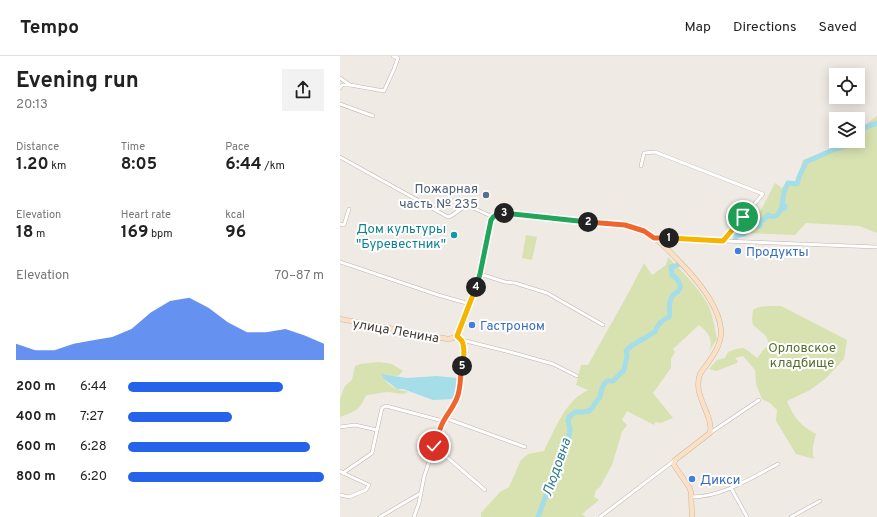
<!DOCTYPE html>
<meta charset="utf-8">
<style>
:root{--surface:#fff;--page:#f2f2f2;--text:#222;--muted:#767676;--line:#e0e0e0;--accent:#2563eb}
body{margin:0;font-family:Overpass,sans-serif;background:var(--page);color:var(--text);height:100vh;display:flex;flex-direction:column;font-size:15px;white-space:nowrap}
*{box-sizing:border-box;margin:0}
p{font-size:13px;color:var(--muted)}
.icon{flex:none;width:22px;height:22px;fill:none;stroke:currentColor;stroke-width:2;stroke-linecap:round;stroke-linejoin:round}
.map{position:relative;flex:1;overflow:hidden}
.side{display:flex;flex-direction:column;background:var(--surface);width:340px}
.side>*{flex:none}
.tools{position:absolute;left:489px;top:12px;display:grid;gap:8px}
.tools a{display:grid;place-items:center;width:36px;height:36px;border-radius:0px;background:var(--surface);box-shadow:0 2px 10px #0003;font-size:20px}
.pin{position:absolute;display:grid;place-items:center;width:34px;height:34px;color:#fff;margin:-17px;border:2px solid #fff;border-radius:50%;box-shadow:0 1px 4px #0007}
.km{position:absolute;width:20px;height:20px;margin:-10px;border-radius:50%;background:#222;color:#fff;font-size:11px;line-height:20px;text-align:center}
.round{display:grid;place-items:center;flex:none;width:42px;height:42px;border-radius:0px;background:var(--page)}
.headline{display:flex;align-items:center;justify-content:space-between;height:68px;padding:0 16px}
h1{font-size:22px;font-weight:700;line-height:30px}
.metrics{display:grid;grid-template-columns:repeat(3,1fr);gap:6px;height:68px;padding:4px 16px}
.metrics div{display:grid;align-content:center}
.metrics b{font-size:17px;font-weight:700}
.metrics small{font-size:11px;font-weight:400}
.metrics p{font-size:11px}
.chart{height:112px;padding:8px 16px}
.chart p{display:flex;justify-content:space-between}
.chart svg{width:100%;height:72px;margin-top:4px;fill:var(--accent);opacity:.7}
ul{padding:0 16px;list-style:none;font-size:13px}
li{display:grid;grid-template-columns:64px 48px 1fr;align-items:center;height:30px}
li i{height:10px;border-radius:5px;background:var(--accent)}
header{display:flex;align-items:center;gap:24px;box-sizing:border-box;height:56px;padding:0 20px;background:var(--surface);border-bottom:1px solid var(--line)}
header strong{font-size:19px}
nav{display:flex;gap:22px;margin-inline-start:auto;font-size:14px}
main{display:flex;flex:1;min-height:0}
.map>svg:first-child{display:block}
.green{fill:#d7e2b0}
.water{fill:#a5dde9}
.lines{fill:none;stroke-linecap:round;stroke-linejoin:round}
.river{stroke:#a5dde9;stroke-width:5}
.street-casing{stroke:#beb3ab;stroke-width:4}
.secondary-casing{stroke:#d0b59a;stroke-width:5.5}
.street{stroke:#fff;stroke-width:3}
.secondary{stroke:#fae1c5;stroke-width:4.5}
.split-1-casing{stroke:#fff;stroke-width:8}
.split-2-casing{stroke:#fff;stroke-width:8}
.split-3-casing{stroke:#fff;stroke-width:8}
.split-4-casing{stroke:#fff;stroke-width:8}
.split-5-casing{stroke:#fff;stroke-width:8}
.split-6-casing{stroke:#fff;stroke-width:8}
.split-1{stroke:#f5b400;stroke-width:5}
.split-2{stroke:#f0652b;stroke-width:5}
.split-3{stroke:#22a559;stroke-width:5}
.split-4{stroke:#22a559;stroke-width:5}
.split-5{stroke:#f5b400;stroke-width:5}
.split-6{stroke:#f0652b;stroke-width:5}
.service-dot{fill:#5c6f8a;stroke:#fff;stroke-width:1.5}
.culture-dot{fill:#0f9aa8;stroke:#fff;stroke-width:1.5}
.shop-dot{fill:#3f7fe0;stroke:#fff;stroke-width:1.5}
.labels{text-anchor:middle;stroke-width:4;stroke-linejoin:round;paint-order:stroke}
.service-label{font-size:13px;fill:#4e5e75;stroke:#fff;text-anchor:end}
.culture-label{font-size:13px;fill:#0d838f;stroke:#fff;text-anchor:end}
.shop-label{font-size:13px;fill:#366cbe;stroke:#fff;text-anchor:start}
.street-label{font-size:13px;fill:#423a35;stroke:#fff}
.park-label{font-size:13px;fill:#556e2d;stroke:#fff}
.water-label{font-size:14px;font-style:italic;fill:#317d8e;stroke:#fff}
</style>
<header>
<strong>Tempo</strong>
<nav><a>Map</a><a>Directions</a><a>Saved</a></nav>
</header>
<main>
<section class="side">
<div class="headline"><div><h1>Evening run</h1><p>20:13</p></div><a class="round"><svg class="icon" aria-label="share" viewBox="0 0 24 24"><path d="M12 15V3M7 8l5-5 5 5M5 13v7h14v-7"/></svg></a></div>
<div class="metrics">
<div><p>Distance</p><b>1.20<small> km</small></b></div>
<div><p>Time</p><b>8:05</b></div>
<div><p>Pace</p><b>6:44<small> /km</small></b></div>
</div>
<div class="metrics">
<div><p>Elevation</p><b>18<small> m</small></b></div>
<div><p>Heart rate</p><b>169<small> bpm</small></b></div>
<div><p>kcal</p><b>96</b></div>
</div>
<div class="chart"><p><span>Elevation</span>70–87 m</p>
<svg viewBox="0 0 160 44" preserveAspectRatio="none"><path d="M0 44V34L10 38L20 38L30 34L40 32L50 30L60 25L70 15L80 8L90 6L100 12L110 21L120 27L130 27L140 25L150 29L160 34V44z"/></svg>
</div>
<ul>
<li><b>200 m</b>6:44<i style="width:79%"></i></li>
<li><b>400 m</b>7:27<i style="width:53%"></i></li>
<li><b>600 m</b>6:28<i style="width:93%"></i></li>
<li><b>800 m</b>6:20<i style="width:100%"></i></li>
</ul>
</section>
<div class="map">
<svg width="537" height="461" viewBox="0 0 537 461">
<rect width="100%" height="100%" fill="#f0eae4"/>
<g class="green">
<polygon points="537,60 537,177 519,170 466,167 455,179 407,177 392,183 420,156 435,127 442,132 447,125 456,127 463,104 495,91 503,85 518,85 518,74"/>
<polygon points="186,179 197,181 192,204 182,202"/>
<path d="M328,201C341,215 357,229 367,247C373,257 374,271 377,283L369,295C374,284 368,276 359,269L333,293L335,296L331,303V312L313,337L333,362L321,367L315,366L314,369L287,355L282,364L287,369L282,376L272,409L260,431L256,434L254,441L259,444L242,458L246,461H141V457L160,436L169,431L181,404L188,398L204,395C215,373 225,345 248,334L236,329L241,309H248L289,236L304,207L312,219L326,209Z"/>
<path d="M441,250L507,284L504,303L485,323L470,334L447,345C454,362 460,369 476,378C474,386 471,394 474,403L456,398L436,365L437,354L430,347L422,343L416,328L415,314L403,300L395,302L398,305L397,307L376,315L369,313L377,304L385,302L388,296L396,293L403,292L407,294L417,302L425,292L430,290L426,280L413,269L412,263L413,254C420,249 432,250 441,250Z"/>
<path d="M39,306L52,308L63,315L58,320L41,319C45,324 51,332 57,333C61,335 63,334 68,336C61,340 55,336 48,336C41,336 34,339 27,339C24,342 24,344 22,347C18,355 8,358 0,361V343L5,330L12,324L15,310L20,308Z"/>
</g>
<path class="water" d="M41,318L67,322L97,320L117,322C118,330 117,336 114,343L93,344L63,333H57L44,323Z"/>
<g class="lines">
<g class="river">
<polyline points="518,77 526,71 537,67"/>
<path d="M395,184L396,180L404,178L414,170H420V166L425,163L426,161L428,159C435,163 438,159 441,153L445,152V150L442,149L444,136L448,127L457,128L459,121L466,106L495,93L507,90L513,85"/>
<path d="M198,461L222,396L225,390L228,385L230,373L228,365L229,361L235,356H242L249,355L253,351L255,347L260,341C261,335 262,329 267,325H273L284,314L287,300L286,295C291,289 296,287 303,283C307,281 310,278 315,276C317,269 321,264 329,261C331,256 328,251 330,246C332,237 335,239 339,234C343,229 336,221 332,219L331,211L338,209"/>
</g>
<defs>
<g id="street">
<polyline points="0,22 10,29 44,35 54,13 58,2 53,0"/>
<polyline points="0,32 2,29 10,29"/>
<polyline points="0,48 33,60"/>
<polyline points="0,101 108,161 111,160 125,150 131,151 153,161"/>
<polyline points="301,110 304,97 315,96 423,138 383,185"/>
<polyline points="0,168 4,169 9,153"/>
<polyline points="314,182 324,181 383,185 537,191"/>
<polyline points="0,206 98,239 130,248"/>
<polyline points="140,218 165,226 175,227 207,237 263,269"/>
<polyline points="117,280 122,284 170,296 213,308 237,320"/>
<polyline points="105,362 185,391"/>
<polyline points="0,371 15,369 37,374 42,352 46,350 103,365"/>
<polyline points="370,377 419,344"/>
<polyline points="94,390 145,434"/>
<polyline points="0,415 3,417 32,397 37,374"/>
<polyline points="391,432 407,461"/>
<polyline points="0,439 9,441 26,434 29,429 3,417"/>
<path d="M351,441C382,441 411,422 438,408"/>
<polyline points="40,461 81,437"/>
<polyline points="74,461 79,447 84,421 102,367 114,347 119,336 120,318 123,305 123,291 122,284"/>
<polyline points="260,461 335,404"/>
<polyline points="451,461 480,445"/>
</g>
<path id="secondary" d="M0,263L108,283C113,283 116,281 119,276L140,218L151,164C154,159 157,158 161,157L285,169C291,171 297,172 303,175C316,181 326,192 336,202C354,220 379,248 381,274C382,291 369,305 360,318C352,340 374,359 370,377L335,404L334,409L349,431L351,436L352,461"/>
</defs>
<use href="#street" class="street-casing"/>
<use href="#secondary" class="secondary-casing"/>
<use href="#street" class="street"/>
<use href="#secondary" class="secondary"/>
</g>
<g class="lines">
<defs>
<polyline id="split-1" points="329,182 383,185 403,161"/>
<polyline id="split-2" points="248,166 285,169 304,175 314,182 329,182"/>
<polyline id="split-3" points="164,157 248,166"/>
<path id="split-4" d="M136,231L140,218L151,164C154,159 158,157 164,157"/>
<path id="split-5" d="M122,310C124,303 125,292 122,285C121,284 118,281 117,280L136,231"/>
<path id="split-6" d="M94,390C97,383 99,374 103,366C108,357 115,349 118,339C121,329 120,320 122,310"/>
</defs>
<use href="#split-1" class="split-1-casing"/>
<use href="#split-2" class="split-2-casing"/>
<use href="#split-3" class="split-3-casing"/>
<use href="#split-4" class="split-4-casing"/>
<use href="#split-5" class="split-5-casing"/>
<use href="#split-6" class="split-6-casing"/>
<use href="#split-1" class="split-1"/>
<use href="#split-2" class="split-2"/>
<use href="#split-3" class="split-3"/>
<use href="#split-4" class="split-4"/>
<use href="#split-5" class="split-5"/>
<use href="#split-6" class="split-6"/>
</g>
<circle class="service-dot" cx="146" cy="139" r="4"/>
<circle class="culture-dot" cx="114" cy="179" r="4"/>
<g class="shop-dot">
<circle cx="398" cy="195" r="4"/>
<circle cx="132" cy="269" r="4"/>
<circle cx="352" cy="423" r="4"/>
</g>
<g class="labels">
<g class="service-label">
<text x="138" y="137">Пожарная<tspan x="138" dy="15">часть № 235</tspan></text>
</g>
<g class="culture-label">
<text x="106" y="177">Дом культуры<tspan x="106" dy="15">"Буревестник"</tspan></text>
</g>
<g class="shop-label">
<text x="406" y="200">Продукты</text>
<text x="140" y="274">Гастроном</text>
<text x="360" y="428">Дикси</text>
</g>
<g class="street-label">
<text transform="translate(56 274) rotate(10)" y="5">улица Ленина</text>
</g>
<g class="park-label">
<text x="462" y="296">Орловское<tspan x="462" dy="15">кладбище</tspan></text>
</g>
<g class="water-label">
<text transform="translate(216 411) rotate(-71)" y="5">Людовна</text>
</g>
</g>
</svg>
<div class="tools">
<a><svg class="icon" aria-label="locate" viewBox="0 0 24 24"><circle cx="12" cy="12" r="6"/><path d="M12 2v4M12 18v4M2 12h4M18 12h4"/></svg></a>
<a><svg class="icon" aria-label="layers" viewBox="0 0 24 24"><path d="M12 4l9 5-9 5-9-5zM3 14l9 5 9-5"/></svg></a>
</div>
<div class="pin" style="left:403px;top:161px;background:#1e9e55"><svg class="icon" aria-label="arrive" viewBox="0 0 24 24"><path d="M6 21V4h12l-3 4 3 4H6"/></svg></div>
<div class="pin" style="left:94px;top:390px;background:#d93025"><svg class="icon" aria-label="check" viewBox="0 0 24 24"><path d="M5 12l5 5 9-10"/></svg></div>
<b class="km" style="left:329px;top:182px">1</b>
<b class="km" style="left:248px;top:166px">2</b>
<b class="km" style="left:164px;top:157px">3</b>
<b class="km" style="left:136px;top:231px">4</b>
<b class="km" style="left:122px;top:310px">5</b>
</div>
</main>
